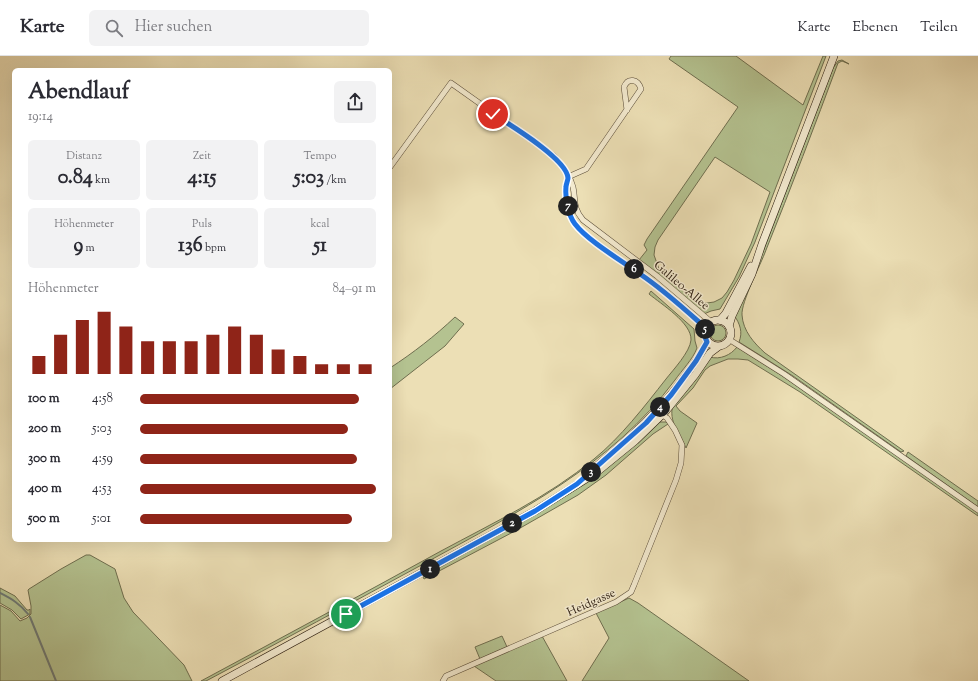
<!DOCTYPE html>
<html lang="de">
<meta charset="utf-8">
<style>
:root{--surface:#fff;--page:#f2f2f3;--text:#2b2b33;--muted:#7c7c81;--line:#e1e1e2;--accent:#8f2418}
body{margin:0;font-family:"Sorts Mill Goudy",serif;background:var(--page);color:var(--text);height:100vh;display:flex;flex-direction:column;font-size:15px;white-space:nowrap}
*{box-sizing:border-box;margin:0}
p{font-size:13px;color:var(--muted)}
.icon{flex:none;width:22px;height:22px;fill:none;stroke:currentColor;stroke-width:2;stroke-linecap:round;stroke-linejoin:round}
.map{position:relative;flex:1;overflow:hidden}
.sheet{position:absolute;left:12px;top:12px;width:380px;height:474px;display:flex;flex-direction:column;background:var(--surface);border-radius:6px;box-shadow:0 4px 16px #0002}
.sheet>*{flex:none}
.pin{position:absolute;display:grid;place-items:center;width:34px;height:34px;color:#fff;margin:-17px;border:2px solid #fff;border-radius:50%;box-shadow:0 1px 4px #0007}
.km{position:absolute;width:20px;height:20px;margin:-10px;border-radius:50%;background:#222;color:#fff;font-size:11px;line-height:20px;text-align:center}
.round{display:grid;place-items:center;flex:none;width:42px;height:42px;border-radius:6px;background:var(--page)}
.overview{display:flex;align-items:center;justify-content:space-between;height:68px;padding:0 16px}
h1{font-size:22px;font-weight:700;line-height:30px}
.figures{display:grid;grid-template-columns:repeat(3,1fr);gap:6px;height:68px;padding:4px 16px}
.figures div{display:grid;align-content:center;border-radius:6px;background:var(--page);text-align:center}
.figures b{font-size:20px;font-weight:700}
.figures small{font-size:11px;font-weight:400}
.figures p{font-size:11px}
.chart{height:112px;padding:8px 16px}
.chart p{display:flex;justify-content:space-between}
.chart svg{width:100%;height:72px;margin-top:4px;stroke:var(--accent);stroke-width:6}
ul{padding:0 16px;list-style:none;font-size:13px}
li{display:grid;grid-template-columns:64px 48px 1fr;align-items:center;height:30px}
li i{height:10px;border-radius:5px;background:var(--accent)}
header{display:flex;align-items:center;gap:24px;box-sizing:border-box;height:56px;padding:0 20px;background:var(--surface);border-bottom:1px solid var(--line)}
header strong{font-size:19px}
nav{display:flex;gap:22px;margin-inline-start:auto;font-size:14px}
.search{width:280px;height:36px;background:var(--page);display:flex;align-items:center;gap:10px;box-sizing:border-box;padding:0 14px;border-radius:6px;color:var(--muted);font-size:15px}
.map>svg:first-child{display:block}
.green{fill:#b4c290;stroke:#6f6e4f;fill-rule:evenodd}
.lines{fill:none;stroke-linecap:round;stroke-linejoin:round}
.stream{stroke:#6f7a75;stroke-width:2}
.street-casing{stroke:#5a4c38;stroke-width:6}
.secondary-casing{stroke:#2a1b0e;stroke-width:8}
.street{stroke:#f3eacf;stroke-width:5}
.secondary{stroke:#f3eacf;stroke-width:7}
.route-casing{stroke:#fff;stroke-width:8}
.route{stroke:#1a73e8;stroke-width:5}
.labels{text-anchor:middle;stroke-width:3;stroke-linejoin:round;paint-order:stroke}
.street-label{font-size:12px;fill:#2a1b0e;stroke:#f3eacf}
</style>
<header>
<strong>Karte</strong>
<div class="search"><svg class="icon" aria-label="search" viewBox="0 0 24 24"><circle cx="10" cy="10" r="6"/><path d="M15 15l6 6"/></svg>Hier suchen</div>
<nav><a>Karte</a><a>Ebenen</a><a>Teilen</a></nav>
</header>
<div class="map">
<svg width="978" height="625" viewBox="0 0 978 625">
<rect width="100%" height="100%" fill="#ecdfb5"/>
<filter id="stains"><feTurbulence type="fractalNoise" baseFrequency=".005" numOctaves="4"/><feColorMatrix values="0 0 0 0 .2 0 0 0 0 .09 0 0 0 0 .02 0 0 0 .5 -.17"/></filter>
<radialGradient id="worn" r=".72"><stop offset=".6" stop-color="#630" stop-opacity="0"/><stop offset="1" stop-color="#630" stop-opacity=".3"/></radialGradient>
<g class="green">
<path d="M671,0H736L803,49L823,0H826L755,186L739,221L720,253L711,255L704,258L639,204L647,194L644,189L647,183L738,51L669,3ZM715,101L770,136L751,188L734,224L727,236L722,242L714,246L707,247L696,245L659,213L654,199L655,191L658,184Z"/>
<path d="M842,4L849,8L842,5L838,7C815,69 791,132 766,194C761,208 741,246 742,259C743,275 754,287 765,297L904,395L901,396L793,320L739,286C743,276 740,268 734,259L763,196L833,12L838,5Z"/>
<path d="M651,235L694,273L695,285L697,292C693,303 682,314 675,324C611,410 518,456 427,506C353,546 280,586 206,625H201C281,582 361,539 441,495C493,467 548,441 594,403C621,381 644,351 666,323C673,314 690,296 691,284C692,267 661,248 649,238Z"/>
<path d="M455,261L464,268L445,290L390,333V312C413,297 435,280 455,261Z"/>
<circle cx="718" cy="277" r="8"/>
<path d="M737,291L784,321L978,456V460L800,336L748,304L738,303H728L710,310L705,314L693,332L676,350L680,355L697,367L686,392C680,378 668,365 673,349L710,301C720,304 731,299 737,291Z"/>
<polygon points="659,366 666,366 668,368 653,378 606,419 578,439 515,475 424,523 423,521 557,445 584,428"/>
<polygon points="908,396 978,445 978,451 906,400"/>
<polygon points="86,499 90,499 115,513 124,542 133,556 184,609 192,625 0,625 0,549 11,555 20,565 27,562 31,558 31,550 28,534 29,533 61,513"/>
<polygon points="0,532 15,540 27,554 29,554 30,553 30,558 21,563 12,554 0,547"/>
<polygon points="629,542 638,547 749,625 582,625 609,582 596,557"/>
<polygon points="502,580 507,591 480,603 475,591"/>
<polygon points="542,580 567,625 496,625 474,610"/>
</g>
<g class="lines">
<g class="stream">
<path d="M0,537C12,543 20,548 28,558"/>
<polyline points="30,561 56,625"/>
</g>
<defs>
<g id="street">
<path d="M390,111L451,27L554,100C562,109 570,120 573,131C576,144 572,151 583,164L657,220L711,266"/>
<path d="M568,121C565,136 565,155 575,168C586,184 618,202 635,214C660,231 684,251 706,272"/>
<path d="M568,121L586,113L641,33C638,23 628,21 624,31L627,54"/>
<polyline points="730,284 784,318 978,454"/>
<polyline points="443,625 446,620 616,546 631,536 634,529 676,424 681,407 682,389 675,374 667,362 661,358"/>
</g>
<g id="secondary">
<circle cx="718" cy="277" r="13"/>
<polyline points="720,264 726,257 751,210"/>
<polyline points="729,270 732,260 752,218 762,188 834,0"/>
<path d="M598,409C630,382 661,354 686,319C694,309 702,298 707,286"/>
<polyline points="222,625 535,455 597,416 635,385 665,356 695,319 710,297 718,291"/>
</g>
</defs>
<use href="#street" class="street-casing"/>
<use href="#secondary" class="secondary-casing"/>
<use href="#street" class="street"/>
<use href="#secondary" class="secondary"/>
</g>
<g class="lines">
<defs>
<path id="route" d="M346,558L535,455L577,428L646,367L671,339L696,305L707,286L705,281L706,272L699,266C680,249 661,232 640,218C622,205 588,185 575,168C568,159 565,142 566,131C566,128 568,124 568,122C567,103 509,68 493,58"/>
</defs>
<use href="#route" class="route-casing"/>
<use href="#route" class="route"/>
</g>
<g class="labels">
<g class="street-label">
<text transform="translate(682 229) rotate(40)" y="4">Galileo-Allee</text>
<text transform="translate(591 546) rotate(-24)" y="4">Heidgasse</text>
</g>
</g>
<rect width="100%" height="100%" filter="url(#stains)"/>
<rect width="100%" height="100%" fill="url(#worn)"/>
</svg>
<div class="pin" style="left:346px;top:558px;background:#1e9e55"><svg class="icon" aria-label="arrive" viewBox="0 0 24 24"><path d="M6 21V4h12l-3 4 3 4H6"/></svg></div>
<div class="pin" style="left:493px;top:58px;background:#d93025"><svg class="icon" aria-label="check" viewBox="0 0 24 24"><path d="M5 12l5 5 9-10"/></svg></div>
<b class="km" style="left:430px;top:513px">1</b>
<b class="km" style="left:512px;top:467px">2</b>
<b class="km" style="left:591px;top:416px">3</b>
<b class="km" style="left:660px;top:351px">4</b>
<b class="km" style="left:705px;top:273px">5</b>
<b class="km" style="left:634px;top:213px">6</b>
<b class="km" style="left:568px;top:150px">7</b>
<section class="sheet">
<div class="overview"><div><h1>Abendlauf</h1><p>19:14</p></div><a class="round"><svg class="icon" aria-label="share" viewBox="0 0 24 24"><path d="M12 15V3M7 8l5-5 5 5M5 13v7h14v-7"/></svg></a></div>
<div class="figures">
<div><p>Distanz</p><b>0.84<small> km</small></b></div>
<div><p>Zeit</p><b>4:15</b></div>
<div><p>Tempo</p><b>5:03<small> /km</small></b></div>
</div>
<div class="figures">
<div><p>Höhenmeter</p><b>9<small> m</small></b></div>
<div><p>Puls</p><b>136<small> bpm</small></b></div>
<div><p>kcal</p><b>51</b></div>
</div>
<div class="chart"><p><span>Höhenmeter</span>84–91 m</p>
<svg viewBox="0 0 160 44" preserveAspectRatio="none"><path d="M5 44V33M15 44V20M25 44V11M35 44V6M45 44V15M55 44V24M65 44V24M75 44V24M85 44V20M95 44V15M105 44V20M115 44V29M125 44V33M135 44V38M145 44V38M155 44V38"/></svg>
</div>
<ul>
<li><b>100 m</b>4:58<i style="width:93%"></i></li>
<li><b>200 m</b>5:03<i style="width:88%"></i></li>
<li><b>300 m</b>4:59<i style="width:92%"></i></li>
<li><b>400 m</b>4:53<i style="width:100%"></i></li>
<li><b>500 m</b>5:01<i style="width:90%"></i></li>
</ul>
</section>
</div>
